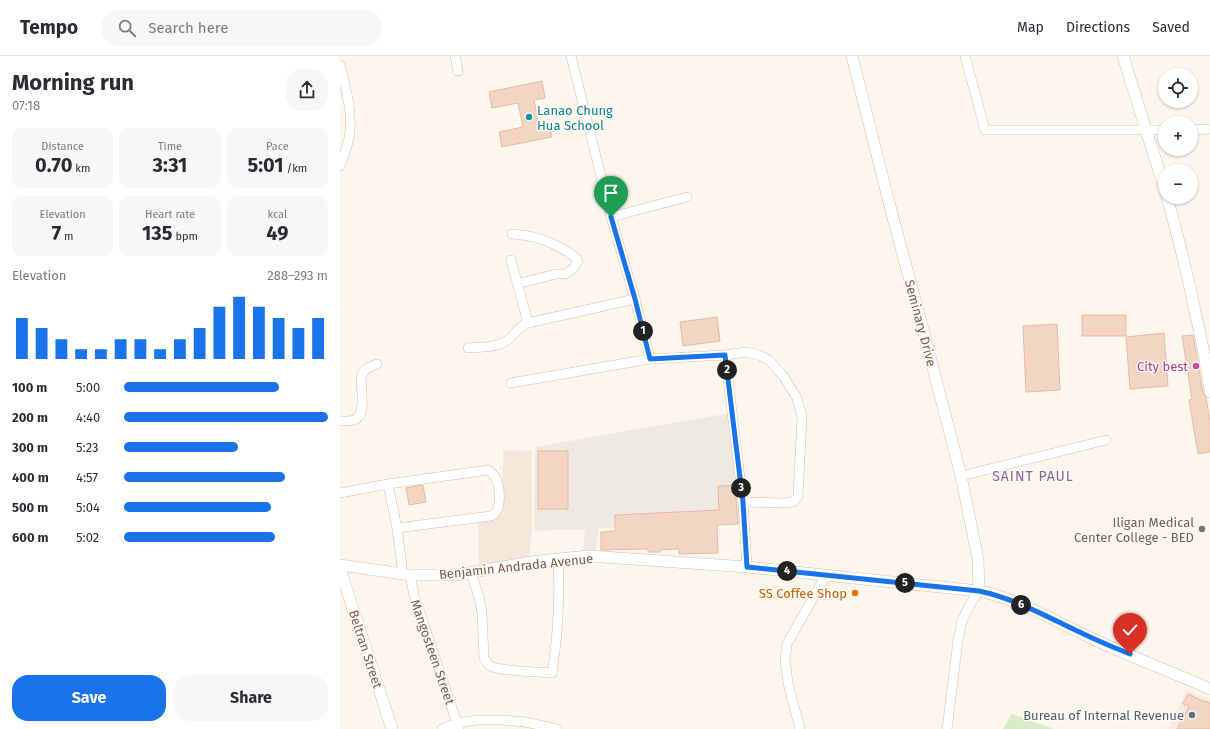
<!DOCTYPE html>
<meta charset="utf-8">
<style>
:root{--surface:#fff;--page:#f7f7f7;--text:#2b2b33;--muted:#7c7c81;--line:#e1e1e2;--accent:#1a73e8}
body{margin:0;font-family:"Fira Sans",sans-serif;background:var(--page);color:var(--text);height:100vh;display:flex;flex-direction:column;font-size:15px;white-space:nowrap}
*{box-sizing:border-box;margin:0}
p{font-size:13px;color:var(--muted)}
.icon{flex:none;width:22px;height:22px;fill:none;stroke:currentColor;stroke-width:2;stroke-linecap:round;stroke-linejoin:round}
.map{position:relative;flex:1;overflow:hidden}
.drawer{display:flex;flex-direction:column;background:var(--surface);width:340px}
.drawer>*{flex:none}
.fabs{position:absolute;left:818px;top:12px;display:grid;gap:8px}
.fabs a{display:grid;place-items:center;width:40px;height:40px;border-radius:50%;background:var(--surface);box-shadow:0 1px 3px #0004;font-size:20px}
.pin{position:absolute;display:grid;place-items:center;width:34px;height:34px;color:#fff;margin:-41px -17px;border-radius:50% 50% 50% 0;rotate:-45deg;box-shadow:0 0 4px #0007}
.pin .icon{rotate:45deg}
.km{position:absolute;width:20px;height:20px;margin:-10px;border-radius:50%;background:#222;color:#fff;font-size:11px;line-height:20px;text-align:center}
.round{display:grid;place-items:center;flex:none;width:42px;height:42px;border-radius:16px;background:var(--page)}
.head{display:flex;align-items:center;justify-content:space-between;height:68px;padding:0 12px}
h1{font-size:22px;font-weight:700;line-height:30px}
.stats{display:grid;grid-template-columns:repeat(3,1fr);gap:6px;height:68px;padding:4px 12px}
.stats div{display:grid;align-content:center;border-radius:10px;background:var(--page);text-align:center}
.stats b{font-size:20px;font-weight:700}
.stats small{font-size:11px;font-weight:400}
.stats p{font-size:11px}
.chart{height:112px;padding:8px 12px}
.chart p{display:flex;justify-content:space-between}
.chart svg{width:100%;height:72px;margin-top:4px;stroke:var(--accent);stroke-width:6}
.button{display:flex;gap:8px;margin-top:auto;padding:8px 12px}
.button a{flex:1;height:46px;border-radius:16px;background:var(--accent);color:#fff;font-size:16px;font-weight:700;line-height:46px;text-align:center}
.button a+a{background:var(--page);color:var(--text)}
ul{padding:0 12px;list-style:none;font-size:13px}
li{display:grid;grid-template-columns:64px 48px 1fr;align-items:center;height:30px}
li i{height:10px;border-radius:5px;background:var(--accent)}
header{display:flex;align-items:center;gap:24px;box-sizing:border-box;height:56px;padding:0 20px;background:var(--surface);border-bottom:1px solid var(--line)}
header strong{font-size:19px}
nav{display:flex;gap:22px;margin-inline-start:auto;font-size:14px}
.search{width:280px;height:36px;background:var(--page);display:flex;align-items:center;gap:10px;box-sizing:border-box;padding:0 14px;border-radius:16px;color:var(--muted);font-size:15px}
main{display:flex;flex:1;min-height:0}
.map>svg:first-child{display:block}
.residential{fill:#f5e8da}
.commercial{fill:#fde8e0}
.industrial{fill:#efe9e4}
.green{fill:#d8ecc9}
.building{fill:#f3d5c3;stroke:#e6bba3}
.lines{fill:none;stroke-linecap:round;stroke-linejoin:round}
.minor-casing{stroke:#d1beb0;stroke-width:10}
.tertiary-casing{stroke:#d1beb0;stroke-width:12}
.minor{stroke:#fff;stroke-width:9}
.tertiary{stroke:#fff;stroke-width:11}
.route-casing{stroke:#fff;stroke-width:8}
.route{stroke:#1a73e8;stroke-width:5}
.culture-dot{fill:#0f9aa8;stroke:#fffaf3;stroke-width:1.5}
.hotel-dot{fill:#d1479c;stroke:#fffaf3;stroke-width:1.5}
.education-dot{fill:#8d6e63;stroke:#fffaf3;stroke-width:1.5}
.food-dot{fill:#e8710a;stroke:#fffaf3;stroke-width:1.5}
.service-dot{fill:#5c6f8a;stroke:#fffaf3;stroke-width:1.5}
.labels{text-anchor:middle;stroke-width:3;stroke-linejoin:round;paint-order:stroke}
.culture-label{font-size:13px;fill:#0d838f;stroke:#fffaf3;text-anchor:start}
.street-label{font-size:13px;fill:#7a5c4d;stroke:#fffaf3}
.hotel-label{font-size:13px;fill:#b23c85;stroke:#fffaf3;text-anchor:end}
.education-label{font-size:13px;fill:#785e54;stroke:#fffaf3;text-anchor:end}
.food-label{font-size:13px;fill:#c56008;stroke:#fffaf3;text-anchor:end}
.service-label{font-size:13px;fill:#4e5e75;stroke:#fffaf3;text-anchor:end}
.neighbourhood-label{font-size:14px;letter-spacing:1px;fill:#846695;stroke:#fffaf3}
</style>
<header>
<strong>Tempo</strong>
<div class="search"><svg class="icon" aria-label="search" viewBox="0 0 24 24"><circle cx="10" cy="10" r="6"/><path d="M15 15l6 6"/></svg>Search here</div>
<nav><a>Map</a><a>Directions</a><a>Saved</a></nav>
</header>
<main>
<section class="drawer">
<div class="head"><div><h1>Morning run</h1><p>07:18</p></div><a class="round"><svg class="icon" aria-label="share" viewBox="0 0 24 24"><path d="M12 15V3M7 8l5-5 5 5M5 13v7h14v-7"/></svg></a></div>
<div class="stats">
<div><p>Distance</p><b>0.70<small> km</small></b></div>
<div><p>Time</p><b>3:31</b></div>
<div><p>Pace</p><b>5:01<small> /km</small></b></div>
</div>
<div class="stats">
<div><p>Elevation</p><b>7<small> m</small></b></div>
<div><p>Heart rate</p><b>135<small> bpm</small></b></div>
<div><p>kcal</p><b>49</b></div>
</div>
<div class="chart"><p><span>Elevation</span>288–293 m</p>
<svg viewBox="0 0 160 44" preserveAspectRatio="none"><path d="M5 44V19M15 44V25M25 44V32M35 44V38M45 44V38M55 44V32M65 44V32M75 44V38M85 44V32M95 44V25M105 44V12M115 44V6M125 44V12M135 44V19M145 44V25M155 44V19"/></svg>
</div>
<ul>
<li><b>100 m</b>5:00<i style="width:76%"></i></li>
<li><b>200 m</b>4:40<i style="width:100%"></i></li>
<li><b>300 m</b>5:23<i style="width:56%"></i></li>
<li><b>400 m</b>4:57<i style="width:79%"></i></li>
<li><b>500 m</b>5:04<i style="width:72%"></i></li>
<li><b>600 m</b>5:02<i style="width:74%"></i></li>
</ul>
<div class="button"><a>Save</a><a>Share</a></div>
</section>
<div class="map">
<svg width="870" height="673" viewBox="0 0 870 673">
<rect width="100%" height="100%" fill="#fdf6ec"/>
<polygon class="residential" points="163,394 192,395 192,474 189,502 139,512 138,460 163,457"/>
<polygon class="commercial" points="847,634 870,644 870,673 827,673"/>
<polygon class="industrial" points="390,357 400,468 259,472 255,494 243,495 245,473 194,475 195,391"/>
<polygon class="green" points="672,658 714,673 663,673"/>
<g class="building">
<polygon points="202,25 205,42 194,44 199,71 209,69 212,81 162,91 159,76 183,71 178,47 152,52 149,36"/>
<rect x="742" y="259" width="44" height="21"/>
<polygon points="377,261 380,285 343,290 340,266"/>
<polygon points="717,268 720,334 686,336 683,270"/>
<polygon points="824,277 828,330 790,333 786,281"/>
<polygon points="853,279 863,337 866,341 870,365 870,396 858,398 849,344 852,343 842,280"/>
<rect x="198" y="395" width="30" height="58"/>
<polygon points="83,429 86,446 69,449 66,432"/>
<polygon points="395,429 398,468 377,469 378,497 339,498 339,493 320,494 320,496 308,496 308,493 261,494 261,476 275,475 275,459 379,454 378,430"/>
<polygon points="848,638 865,646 866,645 870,647 870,673 837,673 849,651 843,648"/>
</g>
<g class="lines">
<defs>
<g id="minor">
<polyline points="115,0 118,15"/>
<polyline points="231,0 271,161 295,243 310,303"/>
<polyline points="625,0 645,74 825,74"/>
<path d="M0,9C5,30 12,52 10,74C10,86 4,98 0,110"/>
<polyline points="851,74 870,73"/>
<polyline points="271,161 347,141"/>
<path d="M172,178C195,180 206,183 226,195C231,198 236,200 238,205L234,212L225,218H216L177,228"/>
<polyline points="171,204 188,267"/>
<path d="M128,292C142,291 158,292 169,283C176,277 178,271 188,267L295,243"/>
<polyline points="385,299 403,446 407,511"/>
<polyline points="171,327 310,303 385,299 406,296 419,299 429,304 444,321 457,342 462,361 458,440 453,446 445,447 403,446"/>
<path d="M0,365C5,365 11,366 16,363C26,357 21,333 21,322C23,313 29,311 37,308"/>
<polyline points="621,420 766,384"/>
<polyline points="48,428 57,472 63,518"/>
<path d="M0,437L48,428L148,414C151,416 153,418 155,421C160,430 163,456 151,460L57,472"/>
<path d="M131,517L139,541L142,557L144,602C146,605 147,608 150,610C160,615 199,616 212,617C218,579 220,541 218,503"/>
<polyline points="70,519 74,539 119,673"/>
<polyline points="102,673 117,667 138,664 163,664 185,666 217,673"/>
<polyline points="460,673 448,627 445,605 447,588 486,519"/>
<polyline points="607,673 618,584 622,565 629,550 639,535"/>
</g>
<g id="tertiary">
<polyline points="512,0 552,158 584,277 621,420 638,503 639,535"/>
<polyline points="783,0 825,134"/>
<path d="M827,141C838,180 848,220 856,260C862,285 867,310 870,336"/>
<path d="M0,509L70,519H116L198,505L249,500L407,511L639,535C678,543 713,564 749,581C788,600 830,615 870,633"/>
<polyline points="0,513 52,673"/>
</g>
</defs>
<use href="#minor" class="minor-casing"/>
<use href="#tertiary" class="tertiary-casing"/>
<use href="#minor" class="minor"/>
<use href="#tertiary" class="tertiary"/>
</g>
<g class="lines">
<defs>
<path id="route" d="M271,161L295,243L310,303L385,299L403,446L407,511L639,535C678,543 714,565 750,581C763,587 777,593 790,598"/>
</defs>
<use href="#route" class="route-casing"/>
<use href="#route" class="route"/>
</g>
<circle class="culture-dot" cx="189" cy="61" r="4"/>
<circle class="hotel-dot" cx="856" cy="310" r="4"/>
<circle class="education-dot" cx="862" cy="473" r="4"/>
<circle class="food-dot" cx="515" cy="537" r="4"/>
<circle class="service-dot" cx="852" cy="659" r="4"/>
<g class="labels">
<g class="culture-label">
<text x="197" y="59">Lanao Chung<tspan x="197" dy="15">Hua School</tspan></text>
</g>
<g class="street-label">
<text transform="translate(581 267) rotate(75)" y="5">Seminary Drive</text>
<text transform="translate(176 510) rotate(-6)" y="5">Benjamin Andrada Avenue</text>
<text transform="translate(26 593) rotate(72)" y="5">Beltran Street</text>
<text transform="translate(93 596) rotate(71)" y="5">Mangosteen Street</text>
</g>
<g class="hotel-label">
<text x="848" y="315">City best</text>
</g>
<g class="education-label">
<text x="854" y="471">Iligan Medical<tspan x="854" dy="15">Center College - BED</tspan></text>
</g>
<g class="food-label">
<text x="507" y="542">SS Coffee Shop</text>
</g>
<g class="service-label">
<text x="844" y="664">Bureau of Internal Revenue</text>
</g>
<g class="neighbourhood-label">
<text x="693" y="425">SAINT PAUL</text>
</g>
</g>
</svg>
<div class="fabs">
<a><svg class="icon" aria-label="locate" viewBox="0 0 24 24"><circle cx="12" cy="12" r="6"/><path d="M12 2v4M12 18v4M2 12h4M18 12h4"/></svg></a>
<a>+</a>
<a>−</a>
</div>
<div class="pin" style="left:271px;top:161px;background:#1e9e55"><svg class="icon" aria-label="arrive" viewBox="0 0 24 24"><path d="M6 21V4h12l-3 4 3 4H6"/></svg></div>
<div class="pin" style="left:790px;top:598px;background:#d93025"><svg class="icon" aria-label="check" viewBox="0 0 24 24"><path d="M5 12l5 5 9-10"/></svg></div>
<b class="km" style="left:303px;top:275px">1</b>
<b class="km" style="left:387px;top:314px">2</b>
<b class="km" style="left:401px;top:432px">3</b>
<b class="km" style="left:447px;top:515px">4</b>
<b class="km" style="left:565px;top:527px">5</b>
<b class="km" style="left:681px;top:549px">6</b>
</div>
</main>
